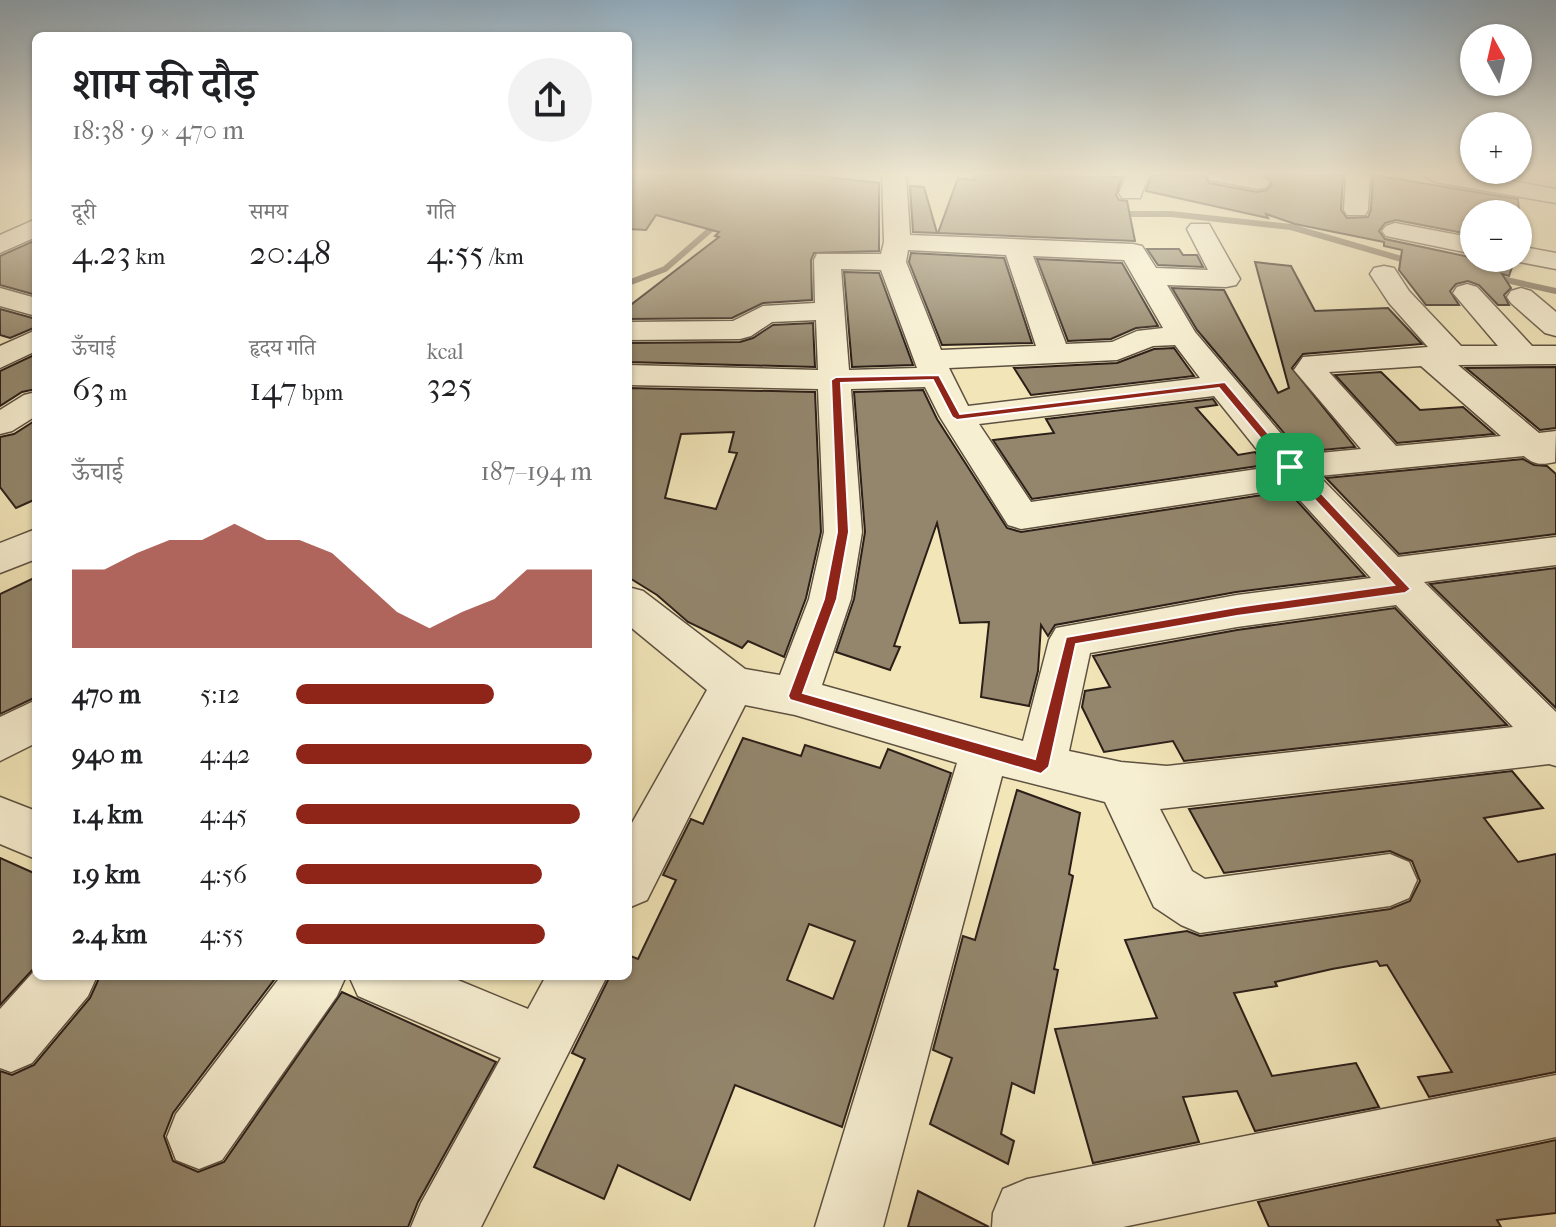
<!DOCTYPE html>
<html lang="hi">
<meta charset="utf-8">
<style>
:root{--surface:#fff;--page:#f2f2f2;--text:#202124;--muted:#757577;--accent:#8f2418}
body{margin:0;font-family:"IM FELL French Canon","Noto Serif Devanagari",serif;background:var(--page);color:var(--text);height:100vh;display:flex;flex-direction:column;font-size:30px;white-space:nowrap}
*{box-sizing:border-box;margin:0}
p{font-size:26px;color:var(--muted)}
.icon{flex:none;width:44px;height:44px;fill:none;stroke:currentColor;stroke-width:2;stroke-linecap:round;stroke-linejoin:round}
.map{position:relative;flex:1;overflow:hidden}
.details{position:absolute;left:32px;top:32px;width:600px;height:948px;display:flex;flex-direction:column;background:var(--surface);border-radius:12px;box-shadow:0 2px 6px #0004}
.details>*{flex:none}
.needle{width:52px;rotate:352deg}
.buttons{position:absolute;left:1460px;top:24px;display:grid;gap:16px}
.buttons a{display:grid;place-items:center;width:72px;height:72px;border-radius:50%;background:var(--surface);box-shadow:0 2px 6px #0004;font-size:40px}
.pin{position:absolute;display:grid;place-items:center;width:68px;height:68px;color:#fff;margin:-34px;border-radius:16px;box-shadow:0 4px 12px #0006}
.round{display:grid;place-items:center;flex:none;width:84px;height:84px;border-radius:42px;background:var(--page)}
.overview{display:flex;align-items:center;justify-content:space-between;height:136px;padding:0 40px}
h1{font-size:44px;font-weight:600;line-height:60px}
.figures{display:grid;grid-template-columns:repeat(3,1fr);gap:12px;height:136px;padding:8px 40px}
.figures div{display:grid;align-content:center}
.figures b{font-size:34px;font-weight:600}
.figures small{font-size:22px;font-weight:400}
.figures p{font-size:22px}
.chart{height:224px;padding:16px 40px}
.chart p{display:flex;justify-content:space-between}
.chart svg{width:100%;height:144px;margin-top:8px;fill:var(--accent);opacity:.7}
ul{padding:0 40px;list-style:none;font-size:26px}
li{display:grid;grid-template-columns:128px 96px 1fr;align-items:center;height:60px}
li i{height:20px;border-radius:10px;background:var(--accent)}
.map>svg:first-child{display:block}
.lines{fill:none;stroke-linecap:round;stroke-linejoin:round}
.stream{stroke:#7b6e59;stroke-width:6}
.building{fill:#93866c;stroke:#2c1f19;stroke-width:2;fill-rule:evenodd}
.minor-casing{stroke:#5e5141;stroke-width:3}
.minor{fill:#f7efd2;fill-rule:evenodd}
.route{fill:#8f2418;stroke:#fff;stroke-width:2;fill-rule:evenodd}
</style>
<div class="map">
<svg width="1556" height="1227" viewBox="0 0 1556 1227">
<rect width="100%" height="100%" fill="#f2e6b9"/>
<filter id="stains"><feTurbulence type="fractalNoise" baseFrequency=".0025" numOctaves="4"/><feColorMatrix values="0 0 0 0 .2 0 0 0 0 .09 0 0 0 0 .02 0 0 0 .5 -.17"/></filter>
<radialGradient id="worn" r=".72"><stop offset=".6" stop-color="#630" stop-opacity="0"/><stop offset="1" stop-color="#630" stop-opacity=".3"/></radialGradient>
<g class="lines">
<g class="stream">
<polyline points="1120,214 1171,214 1291,227 1412,262"/>
<polyline points="1497,278 1556,291"/>
<polyline points="628,283 665,269 717,224"/>
</g>
</g>
<g class="building">
<polygon points="628,175 809,175 879,183 879,251 814,253 811,260 812,300 763,303 732,318 628,319 628,307 719,237 715,236 719,232 656,215 646,230 628,229"/>
<polygon points="974,175 1122,177 1116,195 1119,200 1127,201 1135,241 938,233 958,178 974,180"/>
<polygon points="1152,175 1204,175 1209,183 1257,192 1267,190 1272,184 1266,175 1343,175 1341,210 1347,218 1368,217 1371,210 1373,175 1518,199 1520,221 1528,223 1520,243 1518,243 1518,214 1474,214 1474,235 1396,220 1385,223 1379,231 1385,239 1474,258 1507,258 1506,261 1513,264 1509,276 1502,274 1511,288 1504,295 1509,305 1498,305 1479,285 1468,281 1456,284 1450,291 1459,305 1426,305 1399,270 1402,250 1384,246 1384,242 1295,224 1266,214 1268,218 1146,191"/>
<polygon points="910,186 924,187 937,233 913,232"/>
<polygon points="36,240 36,295 0,285 0,256"/>
<polygon points="1147,249 1179,249 1183,255 1197,255 1203,267 1158,265"/>
<polygon points="911,253 1004,258 1032,343 942,345 909,262"/>
<polygon points="1037,259 1122,263 1158,326 1136,328 1111,339 1068,341"/>
<polygon points="1255,262 1291,266 1315,311 1388,308 1422,344 1303,354 1292,368 1355,447 1300,452 1197,330 1172,288 1224,290 1278,393 1289,388"/>
<polygon points="844,272 879,273 913,365 852,367"/>
<polygon points="0,309 36,319 36,327 10,338 0,335"/>
<polygon points="813,323 815,367 628,362 628,343 740,342 753,338 773,325"/>
<polygon points="1174,348 1194,376 1031,395 1014,368 1117,363 1154,349"/>
<polygon points="36,354 36,389 22,392 0,406 0,371"/>
<polygon points="1556,367 1556,428 1540,430 1466,368"/>
<polygon points="1381,372 1420,410 1463,407 1494,434 1397,443 1335,375"/>
<path d="M628,388L815,392L821,532L806,598L784,657L748,641L742,648L688,622L657,595L628,577ZM734,432L729,452L737,453L716,509L665,498L681,434Z"/>
<polygon points="923,390 937,419 1007,528 1021,532 1288,491 1365,576 1236,592 1055,625 1048,636 1041,625 1038,671 1029,706 981,697 989,622 960,623 937,523 894,646 900,647 890,670 836,652 854,599 865,532 854,392"/>
<polygon points="1213,399 1217,405 1196,408 1238,455 1255,452 1265,465 1032,499 993,440 1054,433 1046,419"/>
<polygon points="36,420 36,499 16,508 0,487 0,437 14,434"/>
<polygon points="1523,459 1534,465 1547,466 1556,474 1556,534 1399,554 1326,478"/>
<polygon points="1556,568 1556,708 1430,584"/>
<polygon points="36,577 36,697 0,714 0,594"/>
<polygon points="1395,608 1507,725 1184,761 1173,741 1104,752 1082,707 1085,691 1110,687 1093,656 1237,630"/>
<path d="M743,738L801,756L805,745L880,768L888,749L951,773L842,1127L735,1085L690,1200L618,1165L604,1199L534,1167L585,1059L572,1053L610,976H628V955L638,959L676,880L663,875L691,819L703,824ZM809,924L855,941L833,999L787,980Z"/>
<polygon points="1512,771 1543,808 1484,818 1518,862 1556,854 1556,1072 1429,1097 1418,1077 1452,1072 1387,965 1380,966 1377,961 1332,969 1275,982 1277,986 1234,993 1272,1076 1356,1063 1379,1107 1255,1131 1237,1091 1183,1097 1199,1142 1093,1163 1055,1029 1157,1018 1125,940 1187,931 1200,936 1390,909 1410,901 1420,881 1412,861 1390,851 1224,873 1189,809"/>
<polygon points="1017,790 1080,813 1069,874 1073,876 1054,969 1058,970 1034,1093 1012,1083 1001,1134 1014,1141 1008,1164 930,1124 952,1058 933,1050 963,936 975,940"/>
<polygon points="0,858 36,874 36,966 0,1005"/>
<polygon points="100,976 277,976 173,1113 164,1136 173,1161 198,1172 224,1162 342,992 496,1062 418,1202 408,1227 0,1227 0,1071 12,1075 34,1065 90,998"/>
<polygon points="1556,1140 1556,1213 1497,1220 1501,1227 1269,1227 1258,1202"/>
<polygon points="918,1191 989,1227 908,1227"/>
</g>
<g class="lines">
<defs>
<g id="minor">
<path d="M882,175H906L910,235L1133,244L1142,246L1156,268L1208,270L1187,229L1191,224H1209L1240,279L1236,285L1226,287L1167,285L1195,332L1299,455L1361,449L1294,370L1303,357L1428,347L1389,303L1370,274L1374,268L1384,266L1394,268L1409,291L1461,346H1498L1453,293L1457,287L1467,284L1477,287L1532,346H1556V364L1458,365L1539,433L1556,431L1555,462C1542,465 1534,465 1524,456L1319,476L1398,557L1556,537V565L1424,582L1556,712V766L1549,764L1160,809L1192,871L1205,879L1390,854L1409,862L1417,880L1409,898L1390,906L1200,933L1181,925L1154,907L1105,802L1002,776L883,1227H815L957,763L795,715L745,705L647,900L628,908V830L707,690L628,625V587L643,591L745,669L780,675L809,599L824,532L818,389L628,385V365L818,370L816,320L772,322L751,336L740,339L628,340V322L733,321L763,306L815,303L814,260L817,254H881L884,242ZM908,250L1006,255L1036,346L941,350L906,262ZM1033,256L1124,260L1163,328L1137,331L1112,342L1066,344ZM841,269L881,270L917,368L849,370ZM1175,345L1200,378L968,406L949,368L1117,360L1153,346ZM1421,366L1501,436L1396,446L1329,372ZM925,387L940,417L1008,525L1021,529L1289,488L1371,578L1237,595L1056,628L1049,640L1023,741L822,685L851,599L862,532L851,389ZM1214,396L1271,467L1031,502L979,424ZM1396,605L1513,727L1167,766L1121,762L1069,751L1090,653L1237,627Z"/>
<polygon points="1126,175 1149,175 1140,198 1122,198 1119,193"/>
<polygon points="1207,175 1260,175 1270,182 1266,187 1258,189 1210,180"/>
<polygon points="1346,175 1370,175 1368,210 1365,215 1347,215 1344,210"/>
<polygon points="1424,175 1479,175 1556,189 1556,203 1435,182"/>
<polygon points="36,219 36,237 0,253 0,235"/>
<polygon points="1395,223 1474,238 1474,254 1386,236 1382,231 1386,226"/>
<polygon points="1518,246 1556,253 1556,269 1509,260 1518,258"/>
<polygon points="0,288 36,298 36,316 0,306"/>
<polygon points="1521,288 1531,291 1556,312 1556,336 1545,333 1511,303 1507,297 1511,291"/>
<polygon points="36,330 36,351 0,368 0,346"/>
<polygon points="36,392 36,416 12,431 0,434 0,410 24,395"/>
<polygon points="36,529 36,559 0,573 0,543"/>
<polygon points="36,700 36,743 0,761 0,717"/>
<polygon points="0,797 36,811 36,859 0,844"/>
<polygon points="36,969 36,976 97,976 88,996 32,1063 11,1072 0,1068 0,1009"/>
<polygon points="281,976 346,976 337,996 222,1160 199,1169 176,1160 167,1137 176,1114"/>
<polygon points="349,976 448,976 528,1009 546,976 607,976 481,1227 411,1227 421,1203 501,1058 358,996"/>
<polygon points="1556,1075 1556,1137 1123,1227 992,1227 993,1213 1003,1189 1027,1179"/>
</g>
</defs>
<use href="#minor" class="minor-casing"/>
<use href="#minor" class="minor"/>
</g>
<linearGradient id="sky" x2="0" y2="1"><stop stop-color="#91adc0"/><stop offset="0.5" stop-color="#f9f4e0"/><stop offset="1" stop-color="#f9f4e0" stop-opacity="0"/></linearGradient>
<rect width="1556" height="347" fill="url(#sky)"/>
<path class="route" d="M939,375L960,414L1225,382L1294,464L1411,589L1405,593L1237,616L1076,644L1049,767L1041,774L790,700L788,696L824,599L837,532L831,380L836,377ZM933,380L952,417L957,420L1219,388L1286,469L1394,585L1237,607L1066,637L1035,759L803,693L837,599L849,532L841,383Z"/>
<rect width="100%" height="100%" filter="url(#stains)"/>
<rect width="100%" height="100%" fill="url(#worn)"/>
</svg>
<div class="buttons">
<a><svg class="needle" viewBox="-14 -14 28 28"><path d="M0-13l5 13h-10z" fill="#e53935"/><path d="M0 13l5-13h-10z" fill="#757577"/></svg></a>
<a>+</a>
<a>−</a>
</div>
<div class="pin" style="left:1290px;top:467px;background:#1e9e55"><svg class="icon" aria-label="arrive" viewBox="0 0 24 24"><path d="M6 21V4h12l-3 4 3 4H6"/></svg></div>
<section class="details">
<div class="overview"><div><h1>शाम की दौड़</h1><p>18:38 · 9 × 470 m</p></div><a class="round"><svg class="icon" aria-label="share" viewBox="0 0 24 24"><path d="M12 15V3M7 8l5-5 5 5M5 13v7h14v-7"/></svg></a></div>
<div class="figures">
<div><p>दूरी</p><b>4.23<small> km</small></b></div>
<div><p>समय</p><b>20:48</b></div>
<div><p>गति</p><b>4:55<small> /km</small></b></div>
</div>
<div class="figures">
<div><p>ऊँचाई</p><b>63<small> m</small></b></div>
<div><p>हृदय गति</p><b>147<small> bpm</small></b></div>
<div><p>kcal</p><b>325</b></div>
</div>
<div class="chart"><p><span>ऊँचाई</span>187–194 m</p>
<svg viewBox="0 0 160 44" preserveAspectRatio="none"><path d="M0 44V20L10 20L20 15L30 11L40 11L50 6L60 11L70 11L80 15L90 24L100 33L110 38L120 33L130 29L140 20L150 20L160 20V44z"/></svg>
</div>
<ul>
<li><b>470 m</b>5:12<i style="width:67%"></i></li>
<li><b>940 m</b>4:42<i style="width:100%"></i></li>
<li><b>1.4 km</b>4:45<i style="width:96%"></i></li>
<li><b>1.9 km</b>4:56<i style="width:83%"></i></li>
<li><b>2.4 km</b>4:55<i style="width:84%"></i></li>
</ul>
</section>
</div>
